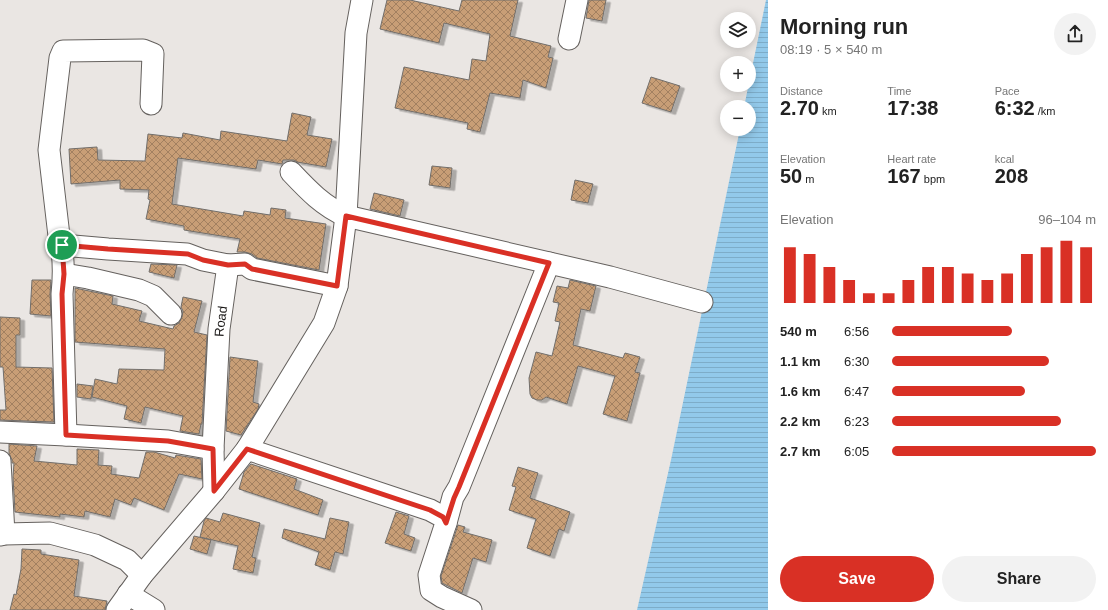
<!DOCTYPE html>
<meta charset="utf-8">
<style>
:root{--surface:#fff;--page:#f2f2f2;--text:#222;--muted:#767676;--accent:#d93025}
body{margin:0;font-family:Arial,sans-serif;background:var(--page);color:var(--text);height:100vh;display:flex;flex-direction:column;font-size:15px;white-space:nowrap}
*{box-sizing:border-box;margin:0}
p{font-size:13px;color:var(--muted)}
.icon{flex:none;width:22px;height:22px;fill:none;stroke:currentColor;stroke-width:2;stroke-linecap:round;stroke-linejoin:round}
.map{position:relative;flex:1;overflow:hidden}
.drawer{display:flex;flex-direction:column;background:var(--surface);width:340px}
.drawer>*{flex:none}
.tools{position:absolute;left:720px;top:12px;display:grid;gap:8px}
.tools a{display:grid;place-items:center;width:36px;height:36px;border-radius:50%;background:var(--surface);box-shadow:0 2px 10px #0003;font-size:20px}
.pin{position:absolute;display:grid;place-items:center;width:34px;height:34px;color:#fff;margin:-17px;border:2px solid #fff;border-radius:50%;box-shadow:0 1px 4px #0007}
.round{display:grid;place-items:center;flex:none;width:42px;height:42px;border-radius:21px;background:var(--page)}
.head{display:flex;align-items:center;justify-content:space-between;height:68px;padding:0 12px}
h1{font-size:22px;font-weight:700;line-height:30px}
.metrics{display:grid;grid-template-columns:repeat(3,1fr);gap:6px;height:68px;padding:4px 12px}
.metrics div{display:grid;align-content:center}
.metrics b{font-size:20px;font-weight:700}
.metrics small{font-size:11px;font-weight:400}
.metrics p{font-size:11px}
.chart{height:112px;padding:8px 12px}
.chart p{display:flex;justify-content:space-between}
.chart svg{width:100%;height:72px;margin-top:4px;stroke:var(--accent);stroke-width:6}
.button{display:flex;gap:8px;margin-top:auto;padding:8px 12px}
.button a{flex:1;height:46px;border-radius:24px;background:var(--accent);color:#fff;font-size:16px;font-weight:700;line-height:46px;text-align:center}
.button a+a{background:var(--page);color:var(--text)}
ul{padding:0 12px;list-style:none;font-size:13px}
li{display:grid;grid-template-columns:64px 48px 1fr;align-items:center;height:30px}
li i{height:10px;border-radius:5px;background:var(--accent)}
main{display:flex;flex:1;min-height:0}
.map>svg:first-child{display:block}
.water{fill:url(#water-rules)}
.building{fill:url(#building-cross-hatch);stroke:#716e6b;filter:url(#shadow)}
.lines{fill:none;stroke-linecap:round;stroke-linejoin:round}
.minor-casing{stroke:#65615e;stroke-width:23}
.minor{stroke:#fff;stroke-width:21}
.route-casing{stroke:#fff;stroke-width:8}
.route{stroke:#d93025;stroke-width:5}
.labels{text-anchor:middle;stroke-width:3;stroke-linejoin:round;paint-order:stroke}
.street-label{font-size:13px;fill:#1a1817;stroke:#f8f4f0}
</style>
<main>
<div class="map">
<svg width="768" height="610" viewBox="0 0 768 610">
<defs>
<pattern id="water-rules" width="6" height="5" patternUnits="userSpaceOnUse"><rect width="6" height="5" fill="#92c9ea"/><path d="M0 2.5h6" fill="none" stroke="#7dacc8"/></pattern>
<pattern id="building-cross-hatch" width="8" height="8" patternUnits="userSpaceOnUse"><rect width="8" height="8" fill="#c89e76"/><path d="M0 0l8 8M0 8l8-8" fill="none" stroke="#a28060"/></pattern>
<filter id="shadow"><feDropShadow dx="4.5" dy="2.5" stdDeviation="0" flood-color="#0004"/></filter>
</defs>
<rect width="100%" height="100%" fill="#eae6e3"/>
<polygon class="water" points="766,0 768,0 768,610 637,610 671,460 740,129 749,129 749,107 744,107"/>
<g class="building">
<polygon points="387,0 410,0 459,11 462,0 518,0 510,36 551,46 548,57 553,58 546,88 523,80 520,98 490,93 480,132 467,129 468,123 395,108 404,67 469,80 472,59 486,61 490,34 444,23 439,43 380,29"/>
<polygon points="589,0 606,0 602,21 586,18"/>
<polygon points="651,77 680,86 671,112 642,103"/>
<polygon points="292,113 311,117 307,135 332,139 326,167 297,162 294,160 283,160 282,164 258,160 256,169 178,158 172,204 243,216 244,211 270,215 271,208 286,210 285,218 326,224 319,270 257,258 252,254 245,252 237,252 240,239 184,230 184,226 146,219 150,200 148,199 149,190 120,189 120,180 71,184 69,149 97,147 98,160 145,161 148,134 182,138 183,133 220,140 221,131 287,141"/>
<polygon points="432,166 452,168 450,188 429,185"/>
<polygon points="575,180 593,184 588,203 571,200"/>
<polygon points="374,193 404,200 400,216 370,209"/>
<polygon points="151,264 177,265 174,278 149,272"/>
<polygon points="32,280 51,280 50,294 51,316 30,314"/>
<polygon points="570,280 596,286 590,311 581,309 573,345 623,358 625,353 640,357 635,372 640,373 627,421 603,414 615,376 578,366 567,404 546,397 542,400 537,400 532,398 530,394 529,378 536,352 552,356 560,322 555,321 559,303 553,302 557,286 568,288"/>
<polygon points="75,288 113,296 112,304 142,311 139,321 173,329 174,326 179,323 182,317 183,311 181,307 183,297 202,301 194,332 207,335 202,424 201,424 199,434 180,431 183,416 145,407 141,423 124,419 127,406 92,397 95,379 117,384 119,369 164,370 165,349 75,342"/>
<polygon points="0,317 20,318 20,335 16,335 16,367 52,368 54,422 0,420 0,410 6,410 3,367 0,367"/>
<polygon points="230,357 258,361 253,402 259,404 258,409 241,435 226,431"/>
<polygon points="77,384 93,386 91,399 77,397"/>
<polygon points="9,444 37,446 34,461 77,465 77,449 99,450 98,465 112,466 111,474 139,478 146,452 154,452 175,458 176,455 201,459 202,479 179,474 164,510 134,498 131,505 115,499 110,517 85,511 84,517 60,514 60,517 15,512 13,477 14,463 12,463 12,460 9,453"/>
<polygon points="251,464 297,479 294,489 323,500 318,515 239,489 244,472"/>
<polygon points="518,467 538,473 530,498 570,512 564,531 559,529 550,556 527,548 536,519 509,510 516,487 512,486"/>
<polygon points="396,512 409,516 404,534 415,538 411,551 385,543"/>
<polygon points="223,513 260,523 252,557 256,558 253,573 233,569 238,546 200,537 204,521 206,518 220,522"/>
<polygon points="330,518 349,522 343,554 335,552 330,570 315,565 319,552 282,538 284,529 325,539"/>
<polygon points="458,525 465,527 463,532 492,540 486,562 473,558 462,593 442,583 441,576"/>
<polygon points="194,536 211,540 207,554 190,549"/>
<polygon points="22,549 41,550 41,554 79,560 74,596 107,601 105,610 10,610 14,594 16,595 21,569"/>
</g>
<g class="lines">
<defs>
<g id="minor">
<polyline points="569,39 577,0"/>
<path d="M291,172C308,190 323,206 346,216L610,277L702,302"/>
<polyline points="62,245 108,249 187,254 203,260 228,265"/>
<polyline points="64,274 88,278 139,290 153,296 171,314"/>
<polyline points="0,432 66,435 168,441 213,449"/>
<path d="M66,435L62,294C64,275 64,254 59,236L49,150L60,58L63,51L143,50L153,54L151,104"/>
<polyline points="247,449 430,510 443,517 446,523 429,575 431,590 442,597 471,610"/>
<polyline points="0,461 4,534"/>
<path id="s1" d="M214,491L213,449L219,329L228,265L245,264L252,269L337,286"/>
<polyline points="446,523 453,497 459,487 549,263"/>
<polyline points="0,535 4,534 50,533 95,545 127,560 142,575"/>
<polyline points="128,594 154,610"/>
<polyline points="117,610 142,575 214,491 247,449 324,323 337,286 346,216 356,33 362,0"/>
</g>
</defs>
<use href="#minor" class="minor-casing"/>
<use href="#minor" class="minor"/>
</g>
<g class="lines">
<defs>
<polygon id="route" points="346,216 549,263 459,487 454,498 446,523 443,517 430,510 247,449 214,491 213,449 168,441 66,435 62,294 64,274 62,245 108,249 188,254 203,260 228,265 245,264 252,269 337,286"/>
</defs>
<use href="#route" class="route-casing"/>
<use href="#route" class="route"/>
</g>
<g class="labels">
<g class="street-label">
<text dy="5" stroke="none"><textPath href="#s1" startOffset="170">Road</textPath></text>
</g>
</g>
</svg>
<div class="tools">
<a><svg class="icon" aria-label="layers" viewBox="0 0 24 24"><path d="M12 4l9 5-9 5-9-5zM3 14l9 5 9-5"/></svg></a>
<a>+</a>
<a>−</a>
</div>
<div class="pin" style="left:62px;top:245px;background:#1e9e55"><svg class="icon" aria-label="arrive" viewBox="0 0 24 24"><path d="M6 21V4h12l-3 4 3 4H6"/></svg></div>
</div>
<section class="drawer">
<div class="head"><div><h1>Morning run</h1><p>08:19 · 5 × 540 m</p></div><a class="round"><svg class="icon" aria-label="share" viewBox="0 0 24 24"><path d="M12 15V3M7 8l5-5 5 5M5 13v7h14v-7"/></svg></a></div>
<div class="metrics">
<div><p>Distance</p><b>2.70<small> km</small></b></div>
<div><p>Time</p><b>17:38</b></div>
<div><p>Pace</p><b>6:32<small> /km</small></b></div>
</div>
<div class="metrics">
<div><p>Elevation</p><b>50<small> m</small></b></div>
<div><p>Heart rate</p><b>167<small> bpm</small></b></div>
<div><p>kcal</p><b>208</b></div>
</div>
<div class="chart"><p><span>Elevation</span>96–104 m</p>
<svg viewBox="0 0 160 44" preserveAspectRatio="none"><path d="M5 44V10M15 44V14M25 44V22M35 44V30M45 44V38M55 44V38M65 44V30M75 44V22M85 44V22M95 44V26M105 44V30M115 44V26M125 44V14M135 44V10M145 44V6M155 44V10"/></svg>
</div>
<ul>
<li><b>540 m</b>6:56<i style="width:59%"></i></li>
<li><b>1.1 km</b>6:30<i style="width:77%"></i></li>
<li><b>1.6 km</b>6:47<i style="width:65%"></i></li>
<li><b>2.2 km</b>6:23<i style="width:83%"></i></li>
<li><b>2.7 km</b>6:05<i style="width:100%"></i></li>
</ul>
<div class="button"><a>Save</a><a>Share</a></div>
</section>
</main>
